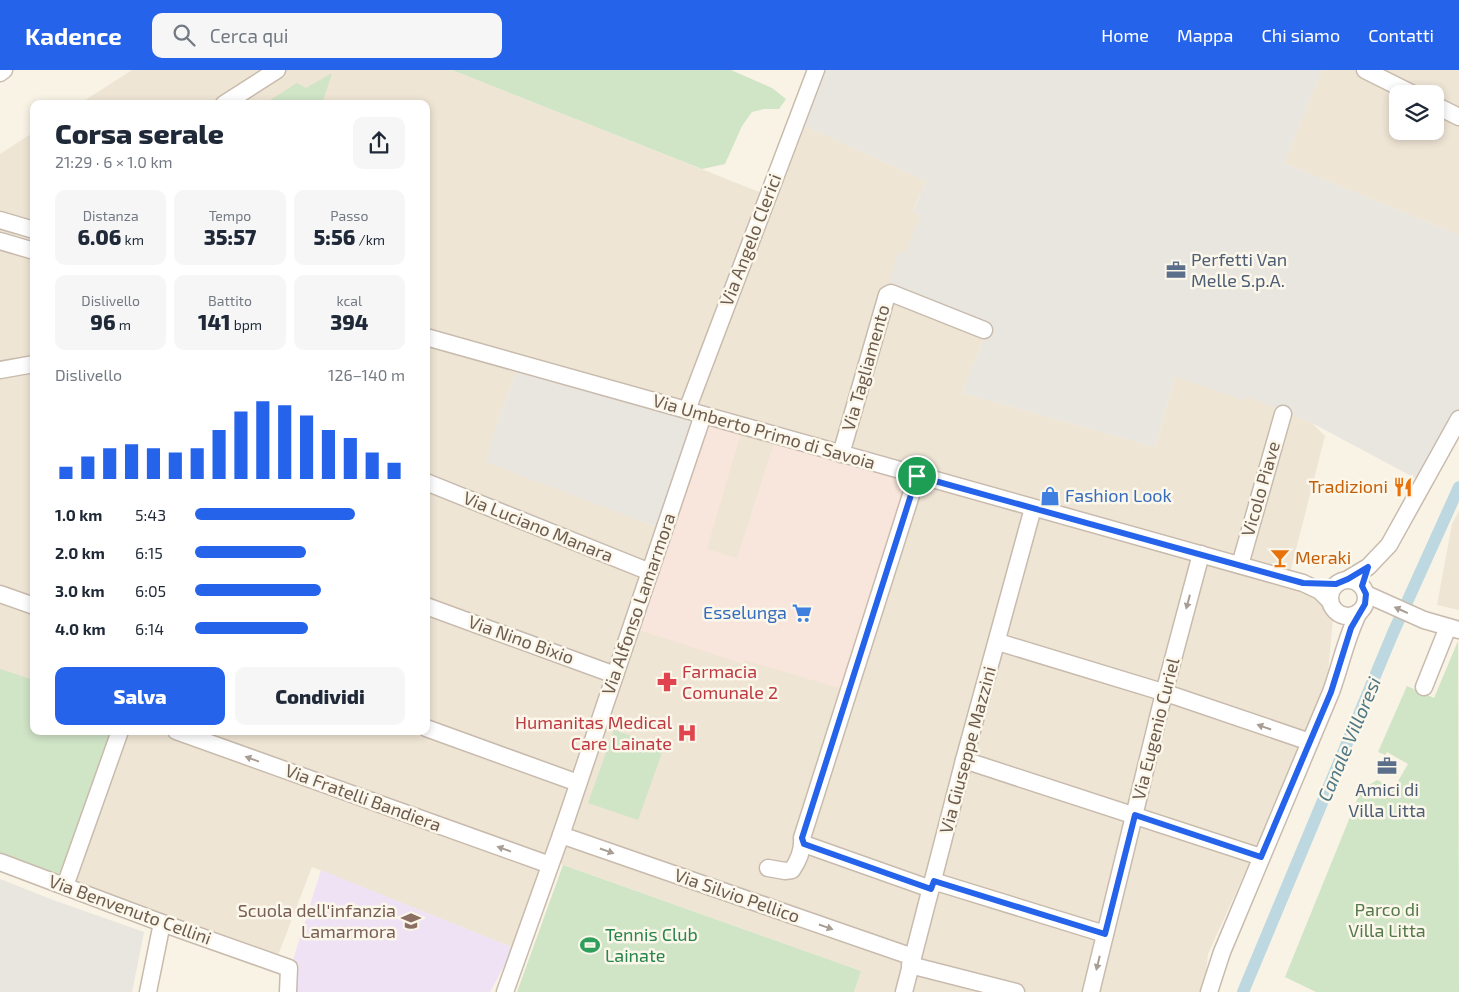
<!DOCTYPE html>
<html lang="it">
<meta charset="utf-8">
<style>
:root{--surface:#fff;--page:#f6f6f7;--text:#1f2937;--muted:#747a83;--accent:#2563eb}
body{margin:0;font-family:"Exo 2",sans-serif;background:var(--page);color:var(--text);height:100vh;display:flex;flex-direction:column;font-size:19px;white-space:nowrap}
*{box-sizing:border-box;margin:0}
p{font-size:16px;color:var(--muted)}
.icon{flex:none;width:28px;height:28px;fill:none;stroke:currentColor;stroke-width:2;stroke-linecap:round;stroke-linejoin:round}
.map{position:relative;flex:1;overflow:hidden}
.details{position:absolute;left:30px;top:30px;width:400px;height:635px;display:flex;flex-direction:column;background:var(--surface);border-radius:10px;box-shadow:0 2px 8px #0003}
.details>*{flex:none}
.tools{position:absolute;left:1389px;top:15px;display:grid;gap:10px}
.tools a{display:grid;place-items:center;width:55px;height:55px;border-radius:10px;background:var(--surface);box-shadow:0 2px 8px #0003;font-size:25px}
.pin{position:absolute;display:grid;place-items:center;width:42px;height:42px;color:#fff;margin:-21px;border:2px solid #fff;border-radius:50%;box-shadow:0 1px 5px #0007}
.round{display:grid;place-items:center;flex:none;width:52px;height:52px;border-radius:10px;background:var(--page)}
.headline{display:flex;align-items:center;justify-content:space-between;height:85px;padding:0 25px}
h1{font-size:28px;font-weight:800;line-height:38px}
.stats{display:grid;grid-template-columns:repeat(3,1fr);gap:8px;height:85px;padding:5px 25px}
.stats div{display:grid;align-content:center;border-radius:10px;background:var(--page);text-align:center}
.stats b{font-size:21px;font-weight:800}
.stats small{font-size:14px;font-weight:400}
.stats p{font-size:14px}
.chart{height:140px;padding:10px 25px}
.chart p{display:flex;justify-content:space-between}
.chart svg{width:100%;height:90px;margin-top:5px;stroke:var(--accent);stroke-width:6}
.action{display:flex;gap:10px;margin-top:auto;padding:10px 25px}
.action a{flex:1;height:58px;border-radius:10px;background:var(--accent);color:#fff;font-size:20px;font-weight:800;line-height:58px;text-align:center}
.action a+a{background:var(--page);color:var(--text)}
ul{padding:0 25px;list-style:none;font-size:16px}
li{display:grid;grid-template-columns:80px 60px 1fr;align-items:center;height:38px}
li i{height:12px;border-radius:6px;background:var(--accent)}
header{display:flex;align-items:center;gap:30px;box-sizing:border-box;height:70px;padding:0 25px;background:var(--accent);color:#fff}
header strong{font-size:24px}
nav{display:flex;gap:28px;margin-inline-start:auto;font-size:18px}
.search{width:350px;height:45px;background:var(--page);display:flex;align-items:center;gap:12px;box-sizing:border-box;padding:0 18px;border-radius:10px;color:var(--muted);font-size:19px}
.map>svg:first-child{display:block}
.residential{fill:#efe5d5;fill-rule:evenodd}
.commercial{fill:#f8e5db}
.industrial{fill:#e9e5df}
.education{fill:#f0e2f5}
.green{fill:#d0e4c6}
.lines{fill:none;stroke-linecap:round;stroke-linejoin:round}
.canal{stroke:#bdd8e0;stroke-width:12}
.minor-casing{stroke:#c8bbad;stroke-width:19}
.minor{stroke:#fff;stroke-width:16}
.oneway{fill:#a89d95}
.route-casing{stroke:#fff;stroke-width:10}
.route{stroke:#2563eb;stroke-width:6}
.labels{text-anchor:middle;stroke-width:5;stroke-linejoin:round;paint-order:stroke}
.street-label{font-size:18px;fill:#6e5c4e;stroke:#fcf7eb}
.service-label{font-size:18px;fill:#4e5e75;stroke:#fcf7eb;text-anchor:start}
.food-label{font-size:18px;fill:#c56008;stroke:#fcf7eb;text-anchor:end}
.shop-label{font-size:18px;fill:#366cbe;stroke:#fcf7eb;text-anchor:start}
.health-label{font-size:18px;fill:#be3a42;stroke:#fcf7eb;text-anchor:start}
.park-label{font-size:18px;fill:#55794b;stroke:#fcf7eb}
.education-label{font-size:18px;fill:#785e54;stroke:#fcf7eb;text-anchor:end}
.leisure-label{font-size:18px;fill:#27864d;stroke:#fcf7eb;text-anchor:start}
.water-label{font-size:19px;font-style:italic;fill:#4e7885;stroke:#fcf7eb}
</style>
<header>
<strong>Kadence</strong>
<div class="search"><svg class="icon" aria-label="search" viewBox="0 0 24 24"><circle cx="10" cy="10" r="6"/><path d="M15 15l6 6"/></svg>Cerca qui</div>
<nav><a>Home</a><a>Mappa</a><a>Chi siamo</a><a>Contatti</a></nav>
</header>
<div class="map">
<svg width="1459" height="922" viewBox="0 0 1459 922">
<rect width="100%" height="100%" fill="#f9f3e6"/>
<g class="residential">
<polygon points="132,0 452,0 762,123 683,331 426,261 426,34 79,34"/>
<path d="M1322,0H1459V165L1284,93ZM1398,24H1435V61H1398Z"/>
<polygon points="805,56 926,111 913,141 921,145 905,184 899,181 989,256 962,323 1155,377 1175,306 1244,330 1246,325 1312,353 1325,366 1290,503 697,334"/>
<polygon points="34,62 34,155 0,145 0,84"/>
<polygon points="0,158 34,168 34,661 112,661 61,808 0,785"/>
<polygon points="426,273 518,297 494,362 487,392 662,459 514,878 312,797 277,888 73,819 128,661 426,661"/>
<polygon points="742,359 776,368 737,489 706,479"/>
<polygon points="915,407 1335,528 1326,624 1208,884 1204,922 854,922 861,901 555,792 634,558 743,593 744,590"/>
<polygon points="1459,441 1459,540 1437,535 1452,454"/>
</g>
<polygon class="commercial" points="704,348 742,359 707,479 737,488 776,368 915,407 849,621 744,590 743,594 634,558"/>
<g class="industrial">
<polygon points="826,0 1322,0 1284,93 1459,165 1459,340 1426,392 1417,409 1312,353 1247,326 1244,331 1175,306 1155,377 962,323 989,256 888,216 899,181 905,183 921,145 913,142 926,111 805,56"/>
<polygon points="518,297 700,346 662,459 486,392 494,362"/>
<polygon points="0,809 53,830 144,862 132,922 0,922"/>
</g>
<polygon class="education" points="321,800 514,878 490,922 293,922 299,894 293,890"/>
<g class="green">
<polygon points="452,0 731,0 772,18 786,29 779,39 764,39 752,42 742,56 725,94 702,99"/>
<polygon points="332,3 322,34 264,34 297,13 306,18"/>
<polygon points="1458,571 1459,922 1316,922 1285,907 1361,720 1377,710 1394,718 1408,694 1387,682 1385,685 1378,682 1407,616 1434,628"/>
<polygon points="0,599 34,610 34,661 111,661 62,801 56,804 50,805 0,786"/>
<polygon points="614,660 664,677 638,750 588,733"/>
<polygon points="563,795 861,901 854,922 517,922"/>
</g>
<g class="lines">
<polyline class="canal" points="1243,922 1393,563 1459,417"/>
<defs>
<g id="minor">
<polyline points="1365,0 1413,24"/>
<polyline points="0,3 4,0"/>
<polyline points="224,34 277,0"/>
<polyline points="1435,35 1459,47"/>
<polyline points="0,150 34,160"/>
<polyline points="0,171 34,181"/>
<polyline points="426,267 1303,513 1320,521 1329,530"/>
<polyline points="0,300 34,294"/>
<polyline points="687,340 816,0"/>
<polyline points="841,384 887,225 891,223 984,260"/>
<polyline points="426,412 650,502"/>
<polyline points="1240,495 1283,344"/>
<polyline points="1348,509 1368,497 1389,475 1459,349"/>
<circle cx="1348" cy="528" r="18"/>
<polyline points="0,524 34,536"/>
<polyline points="1366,524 1424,550 1459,560"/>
<polyline points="426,536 615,605"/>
<polyline points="998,572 1169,624 1310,672"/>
<polyline points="1424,617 1448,557"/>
<polyline points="426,658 578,713"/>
<polyline points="176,661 550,795"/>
<polyline points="964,690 1261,787"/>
<polyline points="561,765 913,887"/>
<polyline points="804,774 931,819"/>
<polyline points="0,792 162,853 289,898 288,922"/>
<path d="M768,798L785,801L792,800C799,790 803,780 802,768L917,406"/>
<polyline points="933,811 1105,864"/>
<polyline points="65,816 120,661"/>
<polyline points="910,895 1016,922"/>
<polyline points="148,922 162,853"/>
<polyline points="505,922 561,765 703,345"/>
<polyline points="904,922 964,690 1033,438"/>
<polyline points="1091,922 1164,623 1201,484"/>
<path d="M1209,922L1222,882L1331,622C1341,595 1346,567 1359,542"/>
</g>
</defs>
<use href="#minor" class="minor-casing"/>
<use href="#minor" class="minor"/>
</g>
<defs><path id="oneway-solid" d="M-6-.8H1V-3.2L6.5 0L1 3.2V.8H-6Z" transform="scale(1.25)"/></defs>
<g class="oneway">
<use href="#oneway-solid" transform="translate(1188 532) rotate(105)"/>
<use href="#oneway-solid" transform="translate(1401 540) rotate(-156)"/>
<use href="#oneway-solid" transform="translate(1264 657) rotate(-161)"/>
<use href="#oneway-solid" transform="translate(252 689) rotate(-160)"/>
<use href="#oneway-solid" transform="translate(504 779) rotate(-160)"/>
<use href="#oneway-solid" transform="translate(607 781) rotate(19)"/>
<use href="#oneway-solid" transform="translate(826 857) rotate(19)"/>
<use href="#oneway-solid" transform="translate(1098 893) rotate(104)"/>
</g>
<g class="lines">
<defs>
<polygon id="route" points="917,406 1303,513 1336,514 1348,509 1368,497 1362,516 1366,524 1365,534 1351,558 1331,622 1261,787 1135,745 1105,864 934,811 931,819 804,774 802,768"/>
</defs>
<use href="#route" class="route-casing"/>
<use href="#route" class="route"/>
</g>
<defs>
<symbol id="office-bare" viewBox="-9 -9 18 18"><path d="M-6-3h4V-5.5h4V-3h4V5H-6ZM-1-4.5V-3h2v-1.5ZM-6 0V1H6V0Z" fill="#5c6f8a" stroke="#fcf7eb" stroke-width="2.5" paint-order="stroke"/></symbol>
<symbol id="restaurant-bare" viewBox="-9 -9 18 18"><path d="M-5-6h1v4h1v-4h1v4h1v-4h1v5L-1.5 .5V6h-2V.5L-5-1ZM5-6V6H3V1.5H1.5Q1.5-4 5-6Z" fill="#e8710a" stroke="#fcf7eb" stroke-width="2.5" paint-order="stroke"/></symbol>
<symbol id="shop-bare" viewBox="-9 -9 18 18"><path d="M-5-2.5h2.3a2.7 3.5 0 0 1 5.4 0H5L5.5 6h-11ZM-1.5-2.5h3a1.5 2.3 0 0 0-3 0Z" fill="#3f7fe0" stroke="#fcf7eb" stroke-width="2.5" paint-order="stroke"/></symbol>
<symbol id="bar-bare" viewBox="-9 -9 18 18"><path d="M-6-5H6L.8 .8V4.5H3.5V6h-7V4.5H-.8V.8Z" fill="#e8710a" stroke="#fcf7eb" stroke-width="2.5" paint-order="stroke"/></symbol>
<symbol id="supermarket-bare" viewBox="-9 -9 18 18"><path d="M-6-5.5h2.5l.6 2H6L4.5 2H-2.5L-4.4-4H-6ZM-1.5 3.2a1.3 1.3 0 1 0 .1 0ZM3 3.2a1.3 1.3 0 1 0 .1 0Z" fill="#3f7fe0" stroke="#fcf7eb" stroke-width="2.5" paint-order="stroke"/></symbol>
<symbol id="pharmacy-bare" viewBox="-9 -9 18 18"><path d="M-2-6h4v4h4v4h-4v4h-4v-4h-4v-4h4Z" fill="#e0444e" stroke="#fcf7eb" stroke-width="2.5" paint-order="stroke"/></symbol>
<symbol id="hospital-bare" viewBox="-9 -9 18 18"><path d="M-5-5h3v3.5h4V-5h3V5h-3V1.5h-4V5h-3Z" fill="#e0444e" stroke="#fcf7eb" stroke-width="2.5" paint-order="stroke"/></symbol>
<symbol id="school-bare" viewBox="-9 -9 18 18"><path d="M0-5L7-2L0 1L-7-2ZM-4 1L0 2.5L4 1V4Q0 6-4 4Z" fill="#8d6e63" stroke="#fcf7eb" stroke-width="2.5" paint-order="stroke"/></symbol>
<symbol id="stadium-bare" viewBox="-9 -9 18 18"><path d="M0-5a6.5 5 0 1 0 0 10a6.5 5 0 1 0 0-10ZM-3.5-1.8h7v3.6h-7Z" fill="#2e9e5b" stroke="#fcf7eb" stroke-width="2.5" paint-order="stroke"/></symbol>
</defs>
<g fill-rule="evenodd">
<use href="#office-bare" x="1162" y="186" width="28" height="28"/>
<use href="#restaurant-bare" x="1389" y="403" width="28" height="28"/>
<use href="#shop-bare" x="1036" y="412" width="28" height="28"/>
<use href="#bar-bare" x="1266" y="474" width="28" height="28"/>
<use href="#supermarket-bare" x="788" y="529" width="28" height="28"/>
<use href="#pharmacy-bare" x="653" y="598" width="28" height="28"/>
<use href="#hospital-bare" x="673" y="649" width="28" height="28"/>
<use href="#office-bare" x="1373" y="682" width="28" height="28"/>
<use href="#school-bare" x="397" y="837" width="28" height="28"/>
<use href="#stadium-bare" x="576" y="861" width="28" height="28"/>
</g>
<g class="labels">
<g class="street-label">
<text transform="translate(751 170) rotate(-69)" y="6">Via Angelo Clerici</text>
<text transform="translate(866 298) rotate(-74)" y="6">Via Tagliamento</text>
<text transform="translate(764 362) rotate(16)" y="6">Via Umberto Primo di Savoia</text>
<text transform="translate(1261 419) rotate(-74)" y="6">Vicolo Piave</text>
<text transform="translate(538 457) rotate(22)" y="6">Via Luciano Manara</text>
<text transform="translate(639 534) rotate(-71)" y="6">Via Alfonso Lamarmora</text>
<text transform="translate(521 570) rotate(20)" y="6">Via Nino Bixio</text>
<text transform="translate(1156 659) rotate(-76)" y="6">Via Eugenio Curiel</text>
<text transform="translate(968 680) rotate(-75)" y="6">Via Giuseppe Mazzini</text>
<text transform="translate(363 728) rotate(20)" y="6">Via Fratelli Bandiera</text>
<text transform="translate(737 826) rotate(19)" y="6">Via Silvio Pellico</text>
<text transform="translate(130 840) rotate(20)" y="6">Via Benvenuto Cellini</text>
</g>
<g class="service-label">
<text x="1191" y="196">Perfetti Van<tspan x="1191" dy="21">Melle S.p.A.</tspan></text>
<text x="1387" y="726" text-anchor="middle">Amici di<tspan x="1387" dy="21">Villa Litta</tspan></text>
</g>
<g class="food-label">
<text x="1388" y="423">Tradizioni</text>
<text x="1295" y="494" text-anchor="start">Meraki</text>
</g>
<g class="shop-label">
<text x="1065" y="432">Fashion Look</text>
<text x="787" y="549" text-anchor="end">Esselunga</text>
</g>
<g class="health-label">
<text x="682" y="608">Farmacia<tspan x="682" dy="21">Comunale 2</tspan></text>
<text x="672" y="659" text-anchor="end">Humanitas Medical<tspan x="672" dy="21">Care Lainate</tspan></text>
</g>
<g class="park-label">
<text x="1387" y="846">Parco di<tspan x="1387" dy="21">Villa Litta</tspan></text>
</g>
<g class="education-label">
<text x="396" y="847">Scuola dell'infanzia<tspan x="396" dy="21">Lamarmora</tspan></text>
</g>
<g class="leisure-label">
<text x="605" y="871">Tennis Club<tspan x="605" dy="21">Lainate</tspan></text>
</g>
<g class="water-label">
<text transform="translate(1349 669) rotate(-67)" y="7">Canale Villoresi</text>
</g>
</g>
</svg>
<div class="tools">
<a><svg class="icon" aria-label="layers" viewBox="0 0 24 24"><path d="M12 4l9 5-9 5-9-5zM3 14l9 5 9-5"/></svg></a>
</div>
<div class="pin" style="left:917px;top:406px;background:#1e9e55"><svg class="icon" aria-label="arrive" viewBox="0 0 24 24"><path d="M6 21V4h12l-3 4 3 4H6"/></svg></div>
<section class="details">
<div class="headline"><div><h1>Corsa serale</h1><p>21:29 · 6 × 1.0 km</p></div><a class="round"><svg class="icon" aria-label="share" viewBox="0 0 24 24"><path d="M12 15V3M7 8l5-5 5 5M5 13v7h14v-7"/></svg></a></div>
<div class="stats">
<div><p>Distanza</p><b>6.06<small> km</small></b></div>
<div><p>Tempo</p><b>35:57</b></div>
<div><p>Passo</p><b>5:56<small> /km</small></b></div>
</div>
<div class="stats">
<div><p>Dislivello</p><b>96<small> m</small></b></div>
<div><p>Battito</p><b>141<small> bpm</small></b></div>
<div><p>kcal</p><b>394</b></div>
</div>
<div class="chart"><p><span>Dislivello</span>126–140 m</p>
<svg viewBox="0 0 160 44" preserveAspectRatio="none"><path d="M5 44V38M15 44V33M25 44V29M35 44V27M45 44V29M55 44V31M65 44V29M75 44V20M85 44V11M95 44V6M105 44V8M115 44V13M125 44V20M135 44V24M145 44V31M155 44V36"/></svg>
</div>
<ul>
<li><b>1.0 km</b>5:43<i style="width:76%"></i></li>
<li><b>2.0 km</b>6:15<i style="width:53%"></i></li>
<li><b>3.0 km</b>6:05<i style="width:60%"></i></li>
<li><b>4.0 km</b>6:14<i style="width:54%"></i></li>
</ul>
<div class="action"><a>Salva</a><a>Condividi</a></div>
</section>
</div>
